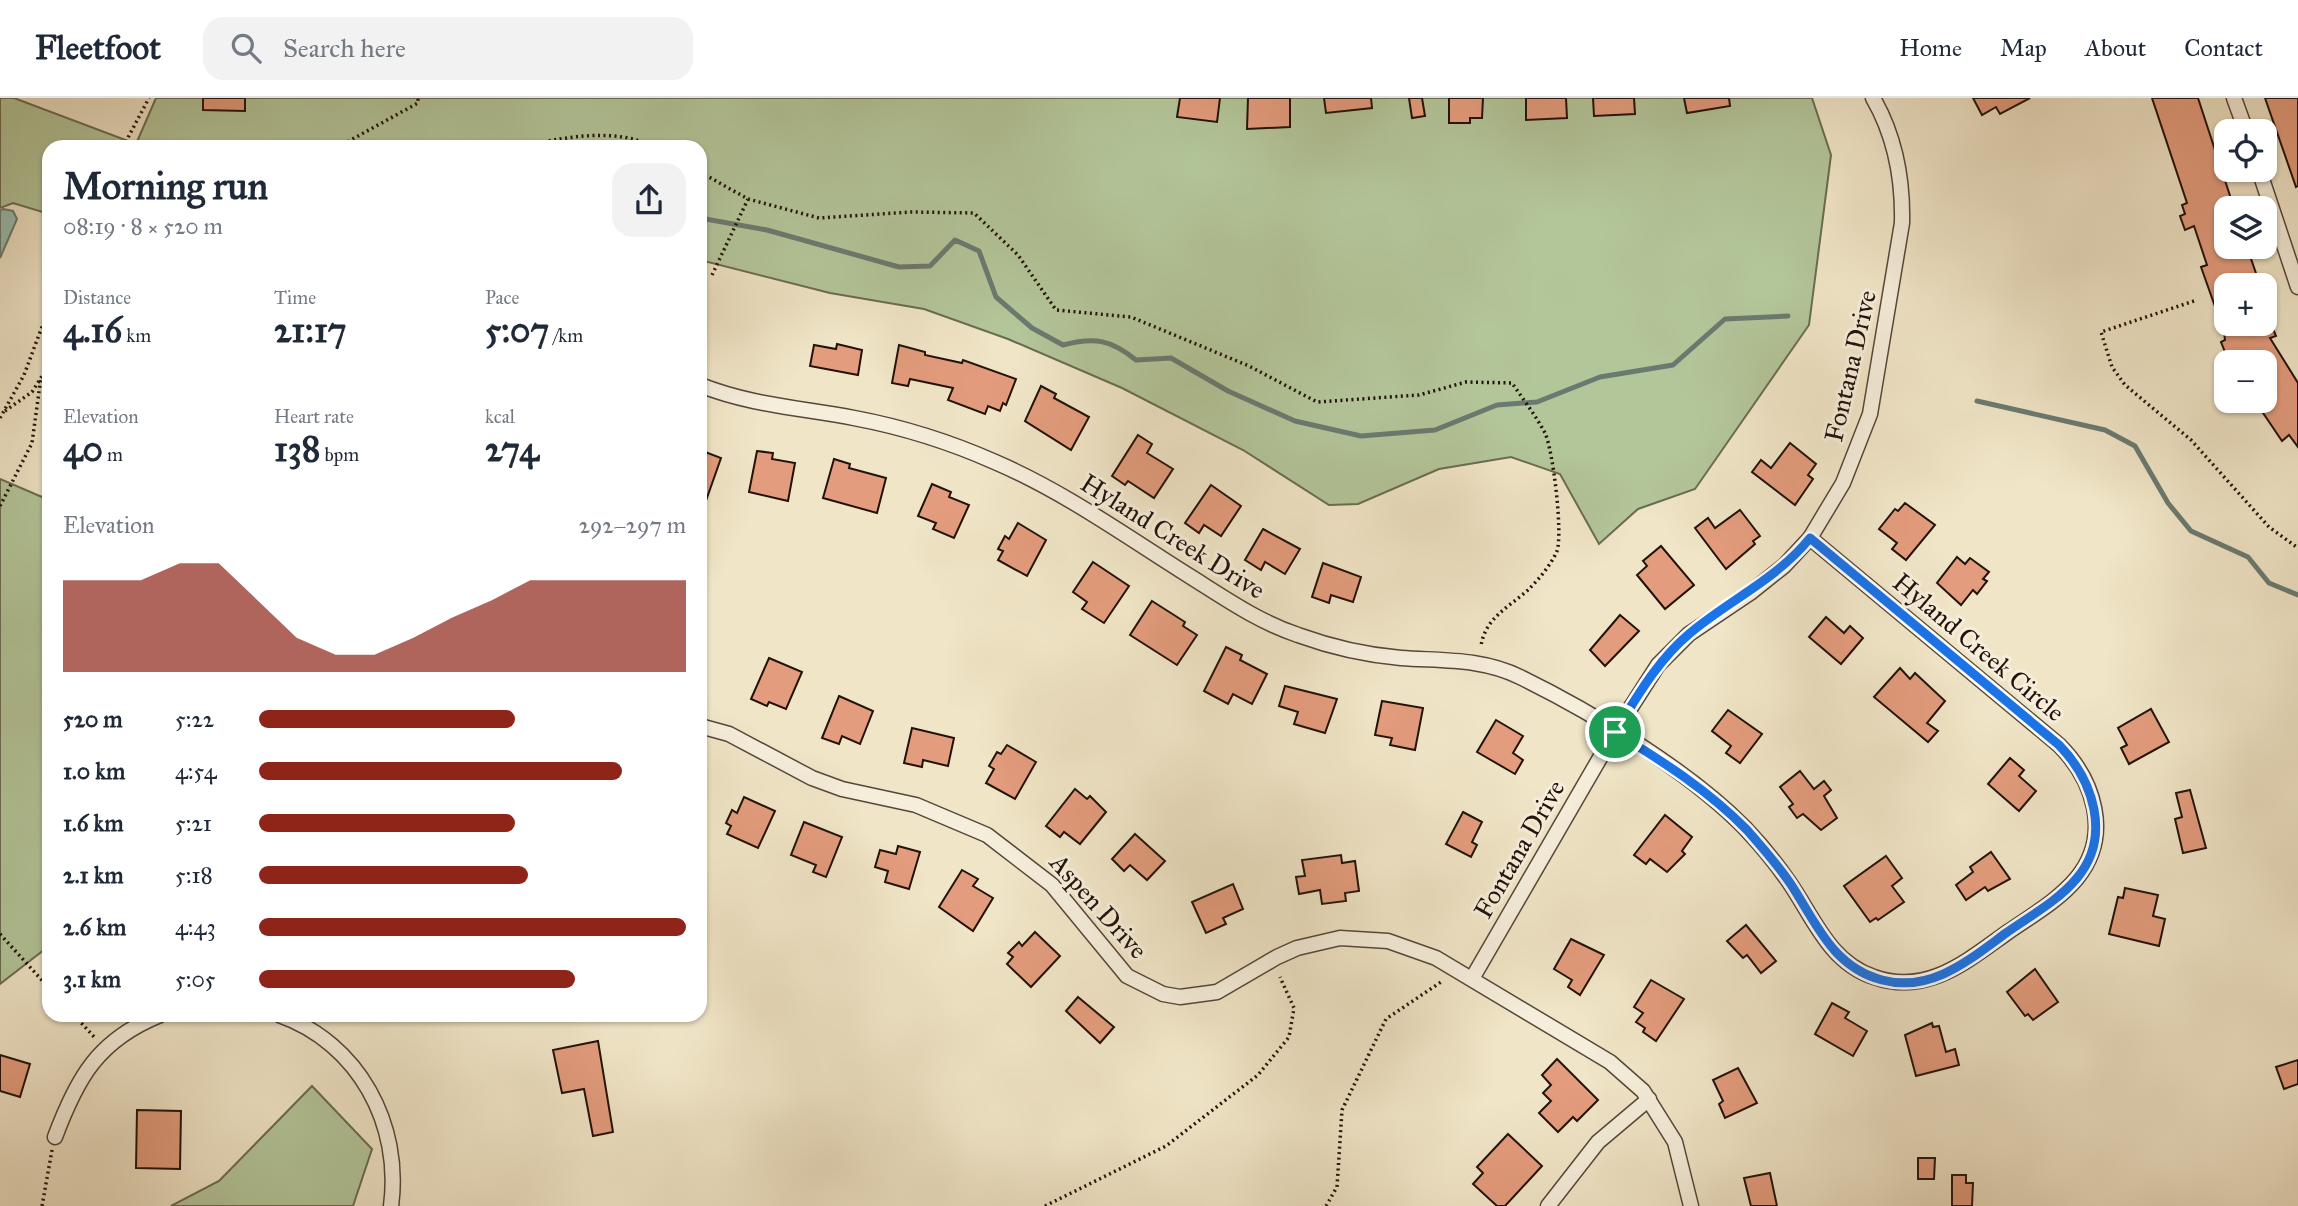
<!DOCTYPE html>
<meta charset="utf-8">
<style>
:root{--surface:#fff;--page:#f2f2f3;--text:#1f2937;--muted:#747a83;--line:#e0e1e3;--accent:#8f2418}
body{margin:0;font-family:"IM FELL Great Primer",serif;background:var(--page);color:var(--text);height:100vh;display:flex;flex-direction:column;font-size:26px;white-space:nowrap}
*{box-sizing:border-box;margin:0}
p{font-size:23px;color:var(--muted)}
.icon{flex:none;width:38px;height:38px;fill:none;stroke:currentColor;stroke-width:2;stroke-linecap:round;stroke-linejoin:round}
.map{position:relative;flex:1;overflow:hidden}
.drawer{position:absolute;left:42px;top:42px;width:665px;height:882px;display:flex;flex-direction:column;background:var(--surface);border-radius:21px;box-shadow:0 2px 5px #0004}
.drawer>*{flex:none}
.buttons{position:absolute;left:2214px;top:21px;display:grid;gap:14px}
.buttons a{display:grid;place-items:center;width:63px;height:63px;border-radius:14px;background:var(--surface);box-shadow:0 2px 5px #0004;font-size:35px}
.pin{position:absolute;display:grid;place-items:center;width:60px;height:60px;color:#fff;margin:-30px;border:4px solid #fff;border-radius:50%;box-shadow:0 2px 7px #0007}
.round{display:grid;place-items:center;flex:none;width:74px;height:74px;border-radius:21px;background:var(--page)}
.summary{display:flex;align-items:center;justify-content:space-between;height:119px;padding:0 21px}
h1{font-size:38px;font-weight:700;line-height:52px}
.figures{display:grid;grid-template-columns:repeat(3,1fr);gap:10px;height:119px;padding:7px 21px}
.figures div{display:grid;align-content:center}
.figures b{font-size:35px;font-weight:700}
.figures small{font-size:19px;font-weight:400}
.figures p{font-size:19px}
.chart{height:196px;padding:14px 21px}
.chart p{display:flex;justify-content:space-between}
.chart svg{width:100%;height:126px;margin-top:7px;fill:var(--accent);opacity:.7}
ul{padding:0 21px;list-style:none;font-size:23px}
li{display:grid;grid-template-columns:112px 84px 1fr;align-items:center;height:52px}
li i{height:18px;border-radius:9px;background:var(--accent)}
header{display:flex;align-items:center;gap:42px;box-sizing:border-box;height:98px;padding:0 35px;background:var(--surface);border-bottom:2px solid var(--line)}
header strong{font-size:33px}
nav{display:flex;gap:38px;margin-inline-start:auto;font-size:24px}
.search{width:490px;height:63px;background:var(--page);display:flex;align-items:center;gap:18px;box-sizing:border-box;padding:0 24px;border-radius:21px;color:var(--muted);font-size:26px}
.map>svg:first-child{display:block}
.green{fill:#b3c69a;stroke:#6a6c52;stroke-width:2}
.water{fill:#9abfb4;stroke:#6a7a70;stroke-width:2}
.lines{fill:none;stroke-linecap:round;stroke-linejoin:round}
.stream{stroke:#6a7a70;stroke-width:5}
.building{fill:#e39c7d;stroke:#22120a;stroke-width:2}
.minor-casing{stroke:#564739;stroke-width:17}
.path{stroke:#22120a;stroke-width:3.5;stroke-dasharray:2 3.5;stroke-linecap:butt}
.minor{stroke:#f5eedb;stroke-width:14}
.route-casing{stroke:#fff;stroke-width:14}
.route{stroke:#1a73e8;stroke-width:9}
.labels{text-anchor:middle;stroke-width:6;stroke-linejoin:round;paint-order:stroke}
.street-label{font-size:26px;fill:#22120a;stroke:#f5eedb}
</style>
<header>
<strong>Fleetfoot</strong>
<div class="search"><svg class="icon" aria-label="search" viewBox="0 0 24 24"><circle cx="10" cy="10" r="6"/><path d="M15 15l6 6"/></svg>Search here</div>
<nav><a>Home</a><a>Map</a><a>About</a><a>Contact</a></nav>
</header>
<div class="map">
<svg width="2298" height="1108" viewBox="0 0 2298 1108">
<rect width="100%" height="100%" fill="#f0e5c7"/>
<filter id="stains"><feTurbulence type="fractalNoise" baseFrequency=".00286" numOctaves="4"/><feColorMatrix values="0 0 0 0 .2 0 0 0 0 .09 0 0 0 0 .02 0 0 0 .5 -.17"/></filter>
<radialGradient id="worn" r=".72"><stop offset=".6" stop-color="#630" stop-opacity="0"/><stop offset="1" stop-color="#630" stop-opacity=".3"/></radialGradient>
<g class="green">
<polygon points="0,0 14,0 136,46 156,0 1812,0 1831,57 1809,227 1695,391 1638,411 1599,446 1560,376 1511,359 1439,371 1358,406 1329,407 1243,352 1122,290 1008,241 924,211 830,195 700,162 700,49 49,49 49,116 13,105 0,110"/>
<polygon points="0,381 49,402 49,848 0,886"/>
<polygon points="312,988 372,1051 353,1108 171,1108 219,1083"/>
</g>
<polygon class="water" points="3,111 13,113 17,121 0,160 0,113"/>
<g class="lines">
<g class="stream">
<path d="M700,120L767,132L899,169L930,168L955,142L979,153L996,199L1032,230L1063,247C1094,239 1110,241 1136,262L1171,260L1228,293L1295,323L1361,338L1435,332L1497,307L1537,304L1600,279L1673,267L1725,221L1788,218"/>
<polyline points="1977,303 2105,332 2135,348 2168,405 2191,433 2248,459 2269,485 2298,497"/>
</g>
</g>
<g class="building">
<polygon points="203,0 245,0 245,13 203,12"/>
<polygon points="1180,0 1220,0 1217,24 1177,19"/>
<polygon points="1248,0 1290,0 1290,29 1247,31"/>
<polygon points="1324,0 1371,0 1372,10 1326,15"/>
<polygon points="1409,0 1422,0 1425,18 1412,20"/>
<polygon points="1449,0 1483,0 1482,20 1470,20 1470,25 1449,25"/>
<polygon points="1526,0 1566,0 1567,20 1526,22"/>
<polygon points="1593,0 1634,0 1635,16 1594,18"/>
<polygon points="1684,0 1729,0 1730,8 1687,15"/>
<polygon points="1973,0 2030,0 2000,16 1996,9 1982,17"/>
<polygon points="2152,0 2198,0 2234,110 2226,110 2226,149 2247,149 2260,187 2226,187 2226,232 2243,226 2271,226 2276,238 2270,240 2298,285 2298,349 2289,337 2282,343 2255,303 2264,303 2264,264 2229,264 2221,244 2225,242 2224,234 2201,169 2207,167 2194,128 2185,132 2180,118 2185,116 2182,107 2187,105"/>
<polygon points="2265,0 2298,0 2298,88 2296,89"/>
<polygon points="837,246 862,252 858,277 810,268 814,247 836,251"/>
<polygon points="899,247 925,254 925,257 962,265 963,262 1016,281 1006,307 1003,305 1000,313 988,308 985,316 948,302 953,290 910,281 908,288 892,285"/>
<polygon points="1041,288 1056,296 1054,300 1089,319 1071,352 1025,323"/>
<polygon points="1138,337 1152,346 1147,355 1173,371 1154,400 1128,383 1125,387 1112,378"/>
<polygon points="1790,345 1816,366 1808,377 1813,381 1795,407 1752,374 1761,362 1771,370"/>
<polygon points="700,352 721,360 702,414 700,414"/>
<polygon points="757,353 773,355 772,361 795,365 788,403 749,394"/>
<polygon points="834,361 850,366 849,370 886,380 877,415 823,400"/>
<polygon points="932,386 951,394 949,399 969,407 954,440 933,431 936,425 918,418"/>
<polygon points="1211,387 1241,408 1221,438 1204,427 1199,435 1185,425"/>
<polygon points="1905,405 1935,427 1906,462 1892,451 1897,445 1879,431 1895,411 1898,413"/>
<polygon points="1740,412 1760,438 1753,443 1755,446 1726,471 1695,430 1708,420 1715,430"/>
<polygon points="1018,425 1046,442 1027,478 998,462 1003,453 998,451 1005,438 1009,441"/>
<polygon points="1263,431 1300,451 1285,476 1265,464 1261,472 1245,462"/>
<polygon points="1661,448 1694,487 1665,511 1637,477 1647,468 1643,463"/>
<polygon points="1957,459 1965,466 1970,460 1989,474 1983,481 1987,483 1977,496 1973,492 1961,507 1937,485"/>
<polygon points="1093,464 1129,488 1104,525 1082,511 1087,504 1073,494"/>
<polygon points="1323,465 1361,479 1353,504 1331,497 1329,505 1312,499"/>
<polygon points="1152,503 1185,524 1183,528 1197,537 1177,567 1130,537"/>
<polygon points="1620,517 1639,533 1605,568 1590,552"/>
<polygon points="1826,519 1844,535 1850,528 1863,540 1841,566 1809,539"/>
<polygon points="1226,549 1242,557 1240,562 1267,576 1252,606 1233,596 1228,606 1204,593"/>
<polygon points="769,560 802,574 786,611 769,604 767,608 751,601"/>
<polygon points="1900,570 1910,581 1915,575 1945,603 1927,625 1938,633 1928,644 1874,599"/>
<polygon points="1285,588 1337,601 1325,635 1294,626 1298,614 1279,608"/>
<polygon points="839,598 873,613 860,646 842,638 839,646 822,640"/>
<polygon points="1382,603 1423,610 1415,652 1390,647 1392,640 1375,637"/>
<polygon points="2151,611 2169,644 2129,666 2121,650 2127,647 2118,630"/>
<polygon points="1728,612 1762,636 1740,665 1726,655 1731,648 1712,633"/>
<polygon points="1496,622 1523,638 1513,655 1523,662 1515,676 1477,654"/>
<polygon points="912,630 954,640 948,668 923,662 922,669 904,665"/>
<polygon points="1007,647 1036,664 1015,701 986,685 994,671 989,668 997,654 1001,656"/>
<polygon points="2010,660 2024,672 2019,678 2036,693 2019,713 1988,686"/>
<polygon points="1800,673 1814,691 1824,683 1831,692 1824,698 1837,720 1821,732 1803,716 1797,720 1789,709 1793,706 1780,689"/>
<polygon points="1075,691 1087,701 1090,698 1106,714 1080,746 1064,734 1060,739 1046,728"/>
<polygon points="2190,692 2206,750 2183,755 2175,721 2182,719 2176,695"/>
<polygon points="744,699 775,713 758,750 727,736 731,728 726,725 732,712 737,715"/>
<polygon points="1463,714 1482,724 1472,744 1477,747 1471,759 1446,746"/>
<polygon points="1665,717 1692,739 1682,753 1685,756 1667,774 1650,761 1646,766 1634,757"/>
<polygon points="804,724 842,739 826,779 813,774 816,767 791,757"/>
<polygon points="1135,736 1165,763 1147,782 1130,767 1124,773 1112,761"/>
<polygon points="898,748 920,754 909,791 885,784 888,773 875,769 880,752 896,756"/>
<polygon points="1991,754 2010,781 1988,793 1985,789 1966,802 1956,787 1973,774 1970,769"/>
<polygon points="1341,757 1342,765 1355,763 1359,793 1345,795 1346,803 1322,806 1320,792 1299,796 1296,779 1305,778 1302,762"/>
<polygon points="1886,758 1902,780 1892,788 1904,804 1878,822 1876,820 1870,824 1844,788"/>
<polygon points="962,772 978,781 973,788 993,800 973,833 939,809"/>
<polygon points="1233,786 1243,811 1223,820 1226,826 1206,835 1192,804"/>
<polygon points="2125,790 2158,797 2153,818 2165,821 2159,848 2109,836 2118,799 2123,800"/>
<polygon points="1746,827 1776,863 1761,875 1747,857 1743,860 1727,843"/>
<polygon points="1035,834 1060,858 1031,889 1007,866 1013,859 1008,855 1019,844 1022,848"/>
<polygon points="1571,841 1604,857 1580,897 1568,889 1572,882 1554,871"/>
<polygon points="2035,871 2058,904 2033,922 2028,916 2025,918 2007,894"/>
<polygon points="1651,882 1684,901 1656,943 1643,934 1645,930 1636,924 1643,915 1634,909"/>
<polygon points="1078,899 1114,929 1100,945 1066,913"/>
<polygon points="1832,905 1849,914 1845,920 1867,933 1853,958 1815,936"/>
<polygon points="1932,925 1933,929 1939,928 1946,954 1955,951 1959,967 1916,978 1905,937"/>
<polygon points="598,943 613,1034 593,1038 584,991 562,995 553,952"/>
<polygon points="0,957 30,966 20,999 0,993"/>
<polygon points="1557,961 1598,1002 1577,1023 1573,1019 1558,1034 1539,1015 1551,1003 1543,995 1551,987 1542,977"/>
<polygon points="2298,962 2298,986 2284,991 2276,969"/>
<polygon points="1738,970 1757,1005 1725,1020 1719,1006 1723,1003 1713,982"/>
<polygon points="137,1012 181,1013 180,1071 136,1070"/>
<polygon points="1508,1036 1542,1068 1505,1108 1497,1108 1473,1086 1483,1075 1477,1069"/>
<polygon points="1918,1060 1935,1060 1934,1081 1918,1081"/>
<polygon points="1770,1075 1777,1108 1751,1108 1744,1080"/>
<polygon points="1952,1077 1966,1077 1966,1085 1973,1085 1972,1108 1952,1108"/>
</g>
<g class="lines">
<defs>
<g id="minor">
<polyline points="2234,0 2246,33"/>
<polyline points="2259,72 2298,189"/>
<path d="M700,287C750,307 801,310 854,320C902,329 950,344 995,364C1065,394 1127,439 1191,479C1226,501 1259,524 1298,537C1331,549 1366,557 1401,560C1442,563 1482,560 1520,579C1592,614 1689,673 1745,730C1761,747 1776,765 1789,784C1814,820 1829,864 1874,879C1927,898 1967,863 2008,834C2031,818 2059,802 2077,780C2112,737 2094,682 2059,647L1810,440"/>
<polyline points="700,628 729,636 812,680 842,691 916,707 987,737 1052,787 1127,878 1163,896 1180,899 1217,894 1277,859 1297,850 1340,840 1388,843 1436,860 1610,964 1643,993 1675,1044 1691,1108"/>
<path d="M1473,879L1615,634L1658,567L1689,536L1750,495L1784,468L1810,440L1843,385L1870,316L1902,125C1903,81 1895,38 1873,0"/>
<path d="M279,917C359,945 402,1027 391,1108"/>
<path d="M55,1039C77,980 98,942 160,917"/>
<polyline points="1548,1108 1598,1044 1649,1001"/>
</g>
</defs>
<use href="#minor" class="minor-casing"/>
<g class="path">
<polyline points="123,49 149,0"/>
<polyline points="338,49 418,5 418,0"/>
<path d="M522,49C561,39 618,29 654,49"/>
<path d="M700,74L748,101L819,120L911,114L974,115L1018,157L1056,212L1131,219L1249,268L1317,304L1419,297L1466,284L1512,285C1523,301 1536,318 1545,335C1553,352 1563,435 1557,453C1551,467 1539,481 1528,492C1509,509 1485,520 1481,548"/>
<polyline points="712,177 748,101"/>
<polyline points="2194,203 2101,234 2112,269 2125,287 2191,342 2269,429 2298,450"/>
<polyline points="5,313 32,294 49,267"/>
<polyline points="0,320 24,277 49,210"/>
<polyline points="0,408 32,345 41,279"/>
<polyline points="0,836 49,890"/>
<polyline points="74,917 96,941"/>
<polyline points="42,1108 52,1052"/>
<polyline points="1045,1108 1166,1048 1258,977 1289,939 1294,910 1280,879"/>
<polyline points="1326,1108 1337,1089 1342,1012 1386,921 1441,884"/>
</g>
<use href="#minor" class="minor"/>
</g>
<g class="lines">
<defs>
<path id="route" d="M1810,440L2059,647C2093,682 2112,738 2077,780C2058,803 2030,818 2006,835C1969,862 1931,895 1882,882C1832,869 1816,824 1790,785C1777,766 1762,749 1747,732C1708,692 1662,663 1615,634C1637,599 1657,563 1689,536C1729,502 1776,482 1810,440Z"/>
</defs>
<use href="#route" class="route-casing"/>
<use href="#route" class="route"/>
</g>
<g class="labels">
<g class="street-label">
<text transform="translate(1850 268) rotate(-77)" y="9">Fontana Drive</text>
<text transform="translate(1173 438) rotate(32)" y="9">Hyland Creek Drive</text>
<text transform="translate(1979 549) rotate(40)" y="9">Hyland Creek Circle</text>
<text transform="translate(1519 751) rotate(-60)" y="9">Fontana Drive</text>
<text transform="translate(1099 808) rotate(48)" y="9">Aspen Drive</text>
</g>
</g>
<rect width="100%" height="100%" filter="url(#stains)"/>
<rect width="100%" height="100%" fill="url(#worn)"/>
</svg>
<div class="buttons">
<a><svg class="icon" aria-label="locate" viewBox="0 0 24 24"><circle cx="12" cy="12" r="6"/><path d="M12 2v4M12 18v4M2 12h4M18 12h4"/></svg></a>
<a><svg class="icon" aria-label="layers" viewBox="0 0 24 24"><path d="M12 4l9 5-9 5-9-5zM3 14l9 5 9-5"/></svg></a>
<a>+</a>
<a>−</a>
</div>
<div class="pin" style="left:1615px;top:634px;background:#1e9e55"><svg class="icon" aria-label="arrive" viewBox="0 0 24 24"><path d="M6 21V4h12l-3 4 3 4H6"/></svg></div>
<section class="drawer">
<div class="summary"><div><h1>Morning run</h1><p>08:19 · 8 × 520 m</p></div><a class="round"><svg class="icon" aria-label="share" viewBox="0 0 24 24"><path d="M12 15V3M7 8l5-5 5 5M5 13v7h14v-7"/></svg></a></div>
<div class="figures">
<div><p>Distance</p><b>4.16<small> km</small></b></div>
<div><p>Time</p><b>21:17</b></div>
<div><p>Pace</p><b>5:07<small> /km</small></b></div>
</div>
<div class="figures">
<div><p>Elevation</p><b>40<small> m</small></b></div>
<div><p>Heart rate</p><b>138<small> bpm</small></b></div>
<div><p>kcal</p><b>274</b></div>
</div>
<div class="chart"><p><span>Elevation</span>292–297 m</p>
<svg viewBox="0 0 160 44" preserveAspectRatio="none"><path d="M0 44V12L10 12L20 12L30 6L40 6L50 19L60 32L70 38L80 38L90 32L100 25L110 19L120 12L130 12L140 12L150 12L160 12V44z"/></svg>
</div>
<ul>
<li><b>520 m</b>5:22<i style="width:60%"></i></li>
<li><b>1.0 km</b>4:54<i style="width:85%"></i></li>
<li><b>1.6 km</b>5:21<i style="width:60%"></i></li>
<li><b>2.1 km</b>5:18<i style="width:63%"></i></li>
<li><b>2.6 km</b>4:43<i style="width:100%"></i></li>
<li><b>3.1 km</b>5:05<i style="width:74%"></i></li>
</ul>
</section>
</div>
